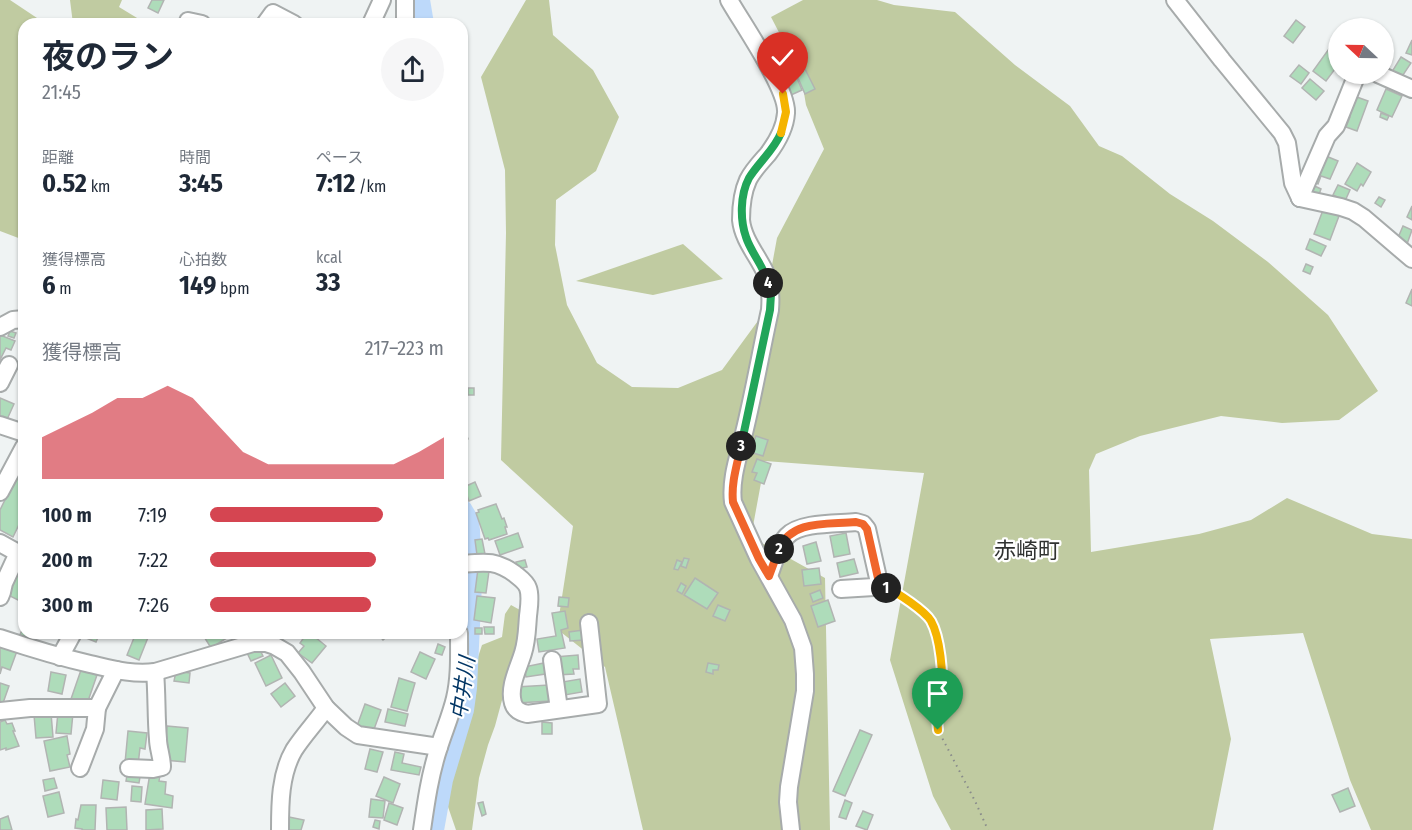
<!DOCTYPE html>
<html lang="ja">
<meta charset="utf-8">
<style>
:root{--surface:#fff;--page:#f6f6f7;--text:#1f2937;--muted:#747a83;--accent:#d54551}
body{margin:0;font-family:"Fira Sans Condensed","Noto Sans JP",sans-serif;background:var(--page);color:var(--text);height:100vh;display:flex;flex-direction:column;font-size:22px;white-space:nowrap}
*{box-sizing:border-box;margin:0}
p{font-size:20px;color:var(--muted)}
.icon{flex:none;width:33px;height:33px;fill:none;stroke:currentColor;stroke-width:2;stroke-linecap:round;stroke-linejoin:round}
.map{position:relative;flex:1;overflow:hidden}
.sheet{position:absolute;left:18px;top:18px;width:450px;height:621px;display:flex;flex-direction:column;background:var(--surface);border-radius:18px;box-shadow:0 2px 4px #0004}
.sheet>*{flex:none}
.needle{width:39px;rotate:292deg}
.fabs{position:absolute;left:1328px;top:18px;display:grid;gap:12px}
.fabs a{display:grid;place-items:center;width:66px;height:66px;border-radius:50%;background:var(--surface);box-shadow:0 2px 4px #0004;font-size:30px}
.pin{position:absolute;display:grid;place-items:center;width:51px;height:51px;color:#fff;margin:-62px -26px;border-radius:50% 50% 50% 0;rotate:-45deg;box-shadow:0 0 6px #0007}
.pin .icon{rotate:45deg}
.km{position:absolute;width:30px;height:30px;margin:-15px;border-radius:50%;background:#222;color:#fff;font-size:16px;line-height:30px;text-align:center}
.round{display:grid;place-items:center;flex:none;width:63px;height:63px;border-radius:32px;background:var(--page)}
.overview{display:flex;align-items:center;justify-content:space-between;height:102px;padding:0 24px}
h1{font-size:33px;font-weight:700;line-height:45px}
.stats{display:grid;grid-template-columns:repeat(3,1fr);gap:9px;height:102px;padding:6px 24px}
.stats div{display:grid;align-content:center}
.stats b{font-size:26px;font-weight:700}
.stats small{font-size:16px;font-weight:400}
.stats p{font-size:16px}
.chart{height:168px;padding:12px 24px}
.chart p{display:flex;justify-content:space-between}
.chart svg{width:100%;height:108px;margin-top:6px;fill:var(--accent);opacity:.7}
ul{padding:0 24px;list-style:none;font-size:20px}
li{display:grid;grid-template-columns:96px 72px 1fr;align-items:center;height:45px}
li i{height:15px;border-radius:8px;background:var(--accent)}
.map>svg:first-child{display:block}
.green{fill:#c0cba1}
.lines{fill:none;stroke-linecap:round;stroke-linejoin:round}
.river{stroke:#bdd9fa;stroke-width:20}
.building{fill:#aedcba;stroke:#b1b4b2;stroke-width:1.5}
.minor-casing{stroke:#a7abab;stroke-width:20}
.path{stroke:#898c8b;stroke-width:2;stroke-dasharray:1.5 4.5;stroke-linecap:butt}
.minor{stroke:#fff;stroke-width:16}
.split-1-casing{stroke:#fff;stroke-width:12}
.split-2-casing{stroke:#fff;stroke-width:12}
.split-3-casing{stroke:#fff;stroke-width:12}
.split-4-casing{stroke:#fff;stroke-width:12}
.split-5-casing{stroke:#fff;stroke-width:12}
.split-6-casing{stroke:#fff;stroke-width:12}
.split-1{stroke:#f5b400;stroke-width:8}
.split-2{stroke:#f0652b;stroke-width:8}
.split-3{stroke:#f0652b;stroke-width:8}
.split-4{stroke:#22a559;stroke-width:8}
.split-5{stroke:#22a559;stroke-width:8}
.split-6{stroke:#f5b400;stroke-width:8}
.labels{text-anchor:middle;stroke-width:4.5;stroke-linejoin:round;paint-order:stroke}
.water-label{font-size:21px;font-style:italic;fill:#013564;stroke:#fff}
.quarter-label{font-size:22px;fill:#303231;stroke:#fff}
</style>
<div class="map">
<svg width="1412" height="830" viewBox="0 0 1412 830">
<rect width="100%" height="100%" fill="#eff3f3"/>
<g class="green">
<polygon points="0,0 10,0 46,24 24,24 24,239 21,239 0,231"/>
<polygon points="70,0 122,0 119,7 147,24 73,24"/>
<polygon points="526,0 549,0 553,35 593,70 619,117 596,171 556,200 555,245 567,305 597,363 632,387 678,388 722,370 763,314 777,238 824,149 806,105 801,75 771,17 803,0 877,0 894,5 955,12 1015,65 1070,106 1099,146 1122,156 1170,194 1213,221 1268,262 1328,315 1378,391 1339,420 1282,423 1221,416 1140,436 1096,454 1089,470 1091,552 1199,534 1251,520 1287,498 1372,534 1412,539 1412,830 1371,830 1350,780 1303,633 1210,639 1231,739 1213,830 951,830 933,796 890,660 924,473 765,461 751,537 825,578 830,830 643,830 605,667 557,629 573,526 501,460 506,233 505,170 481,77"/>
<polygon points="683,244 723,279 653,295 576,281"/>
<polygon points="511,605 520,610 517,645 495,726 488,745 479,778 472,830 456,830 445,798 454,767 458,745 465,717 475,688 476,663 482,645 502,637 505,614"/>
</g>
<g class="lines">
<g class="river">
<polyline points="420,0 424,24"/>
<polyline points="434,830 443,780 464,710 467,688 472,583 470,530 468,519 462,509"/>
</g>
</g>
<g class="building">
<polygon points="152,0 164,0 158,13 148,8"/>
<polygon points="1296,20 1305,27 1293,43 1284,36"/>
<polygon points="1412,40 1412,55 1406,53"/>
<polygon points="1331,46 1338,51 1338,65 1326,81 1313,71"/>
<polygon points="1383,50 1389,52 1383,70"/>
<polygon points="1401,57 1411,63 1399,81 1390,75"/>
<polygon points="1299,65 1309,73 1301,84 1290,76"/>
<polygon points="804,67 815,89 805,94 795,71"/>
<polygon points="794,71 802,90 791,95 782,76"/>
<polygon points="1310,79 1324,91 1316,100 1302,88"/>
<polygon points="1386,89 1402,96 1392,117 1377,110"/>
<polygon points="462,95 464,95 466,117 462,117"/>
<polygon points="1354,96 1368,101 1357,131 1346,127 1350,117 1347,116"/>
<polygon points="1381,113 1389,116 1387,120 1380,117"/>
<polygon points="1321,154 1338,161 1330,179 1321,176 1318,184 1310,180"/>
<polygon points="1357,163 1371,172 1363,186 1361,184 1357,191 1345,184"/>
<polygon points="1308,183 1321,189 1318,197 1305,191"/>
<polygon points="1338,185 1350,190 1345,201 1333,195"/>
<polygon points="1379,197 1385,200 1381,207 1375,203"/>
<polygon points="1412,206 1412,220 1407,217"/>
<polygon points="1323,210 1339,216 1330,240 1314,234"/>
<polygon points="1403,226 1412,230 1407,244 1397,240"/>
<polygon points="1310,239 1326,246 1321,256 1306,249"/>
<polygon points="1306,264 1313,267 1310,274 1303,271"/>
<polygon points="1412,289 1412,306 1406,303"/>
<polygon points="10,331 16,333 14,338 8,336"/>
<polygon points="0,335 15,341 11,350 6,348 0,360"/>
<rect x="468" y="388" width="6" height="7"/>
<polygon points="0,398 14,404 5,424 0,421"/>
<polygon points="462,423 468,439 462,442"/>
<polygon points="756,436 768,440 763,456 750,452"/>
<polygon points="757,459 771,464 764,484 754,480 757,473 752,472"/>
<polygon points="24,461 24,514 13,537 0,530 0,510"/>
<polygon points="475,482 481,496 469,501 464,487"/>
<polygon points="496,504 502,519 504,518 507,527 505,527 507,534 489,540 488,538 485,539 476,513 479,512 478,510"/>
<polygon points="518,533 523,547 500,555 495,541"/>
<polygon points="846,533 850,554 834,557 830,536"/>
<polygon points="482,539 485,554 477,555 475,540"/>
<polygon points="816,542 821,561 807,564 803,546"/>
<polygon points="684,558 689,559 686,568 681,566"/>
<polygon points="24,559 24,603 6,594"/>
<polygon points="854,559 858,573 840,577 837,563"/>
<polygon points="525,560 527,567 518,569 516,562"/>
<polygon points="677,560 682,562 678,570 674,569"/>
<polygon points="819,568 821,584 804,586 802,570"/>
<polygon points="478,569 489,571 486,593 475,592"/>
<polygon points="695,578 718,593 707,609 684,595"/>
<polygon points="681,583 686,586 682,594 677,591"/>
<polygon points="820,590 823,598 813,602 810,594"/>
<polygon points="477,596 495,598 491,623 474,620"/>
<polygon points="559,597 569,598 568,607 558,606"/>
<polygon points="828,600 835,621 818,627 811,606"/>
<polygon points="718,605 730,610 725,621 713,616"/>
<polygon points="565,611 568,628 561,630 565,648 539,652 537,639 556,636 552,613"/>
<polygon points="484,627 494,627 494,634 485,634"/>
<rect x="475" y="628" width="7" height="6"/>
<polygon points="22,630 24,631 24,633 33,634 31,641 19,637"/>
<polygon points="583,630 584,640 570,641 569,632"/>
<polygon points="86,633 94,633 99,635 96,642 84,637"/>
<polygon points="136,633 144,633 149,635 139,660 127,655"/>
<polygon points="207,633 233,633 233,634 211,648 203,635"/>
<polygon points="307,633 310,633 326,646 312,663 298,653 304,646 300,643"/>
<polygon points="377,633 391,633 383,640"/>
<polygon points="438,644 445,647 442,655 435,653"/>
<polygon points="0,645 17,651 10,670 2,667 0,674"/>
<polygon points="259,648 263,656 251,661 247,653"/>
<polygon points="420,652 435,659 426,679 411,672"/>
<polygon points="271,655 282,678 266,686 255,663"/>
<polygon points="578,655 579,669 573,669 574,674 557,675 555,657"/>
<polygon points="544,663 545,674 526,677 524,667"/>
<polygon points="708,663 719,665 718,670 713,670 713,674 706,672"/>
<polygon points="81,670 97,675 87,704 71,699"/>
<polygon points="176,671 190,673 189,683 174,681"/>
<polygon points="51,672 66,675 62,694 48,691"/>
<polygon points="399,678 415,683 407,711 391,707"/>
<polygon points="580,679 582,692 559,696 556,683"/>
<polygon points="0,683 9,686 3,703 0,701"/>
<polygon points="285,683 295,696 281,707 271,694"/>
<polygon points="549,685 550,701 517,703 516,687"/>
<polygon points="365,704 381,710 373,732 357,726"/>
<polygon points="388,709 408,714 405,726 385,722"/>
<polygon points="58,712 73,713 71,734 56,733"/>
<polygon points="51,713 53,737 36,738 34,715"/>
<polygon points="5,720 7,724 12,723 15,731 13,731 19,746 6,750 6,748 0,750 0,722"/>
<polygon points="542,722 552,723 552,734 542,734"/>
<polygon points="167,726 188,728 185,762 164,760"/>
<polygon points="860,730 872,735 845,796 833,791"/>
<polygon points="128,731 147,733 145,749 140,748 138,765 125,763"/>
<polygon points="67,736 70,754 67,755 70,767 50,771 44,741"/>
<polygon points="370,749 383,752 377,772 365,769"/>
<polygon points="395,752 404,754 402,763 421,767 419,775 391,770"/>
<polygon points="150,773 160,775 159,781 166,782 165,794 173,796 172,808 145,804"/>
<polygon points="127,775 140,777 139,783 126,781"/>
<polygon points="384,777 400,784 393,803 376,796"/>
<polygon points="54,778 57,788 45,791 43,780"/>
<polygon points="103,780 119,782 117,800 101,798"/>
<polygon points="132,786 142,787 141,802 131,801"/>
<polygon points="1348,788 1355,806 1340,812 1332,795"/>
<polygon points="59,792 64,813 48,817 43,796"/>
<polygon points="371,799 385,801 383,818 369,817"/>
<polygon points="845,800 852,803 846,819 839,817"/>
<polygon points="483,802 486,814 482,816 478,803"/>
<polygon points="389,803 403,808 397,825 384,820"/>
<polygon points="81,805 96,805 95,830 82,830 82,829 75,828 76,819 78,820"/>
<polygon points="126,807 127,830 107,830 106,808"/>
<polygon points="162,809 163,829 146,830 146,810"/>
<polygon points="863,811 873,815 867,830 856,826"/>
<polygon points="8,816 12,830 0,830 0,819"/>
<polygon points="289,817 304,820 301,830 286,830"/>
<polygon points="375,820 380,821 379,829 373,827"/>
</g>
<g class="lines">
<defs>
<g id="minor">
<polyline points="405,0 405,24"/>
<path d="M729,0C742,23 788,89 786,113C785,129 777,142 768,154C761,162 753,170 748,180C743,191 741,208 741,220C743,240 758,256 766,274C771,285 771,297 770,310C761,351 754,392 744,433C739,455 730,479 733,502L759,559L793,620L803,648L805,674V691L789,787L788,802L791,830"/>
<polyline points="1175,0 1222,60 1282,133 1287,143 1293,183 1300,198"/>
<polyline points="188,21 202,24"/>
<polyline points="265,24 273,13 294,24"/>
<polyline points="371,24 382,0"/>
<polyline points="1378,74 1412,89"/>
<polyline points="1300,198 1327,136 1336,126 1357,74"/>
<polyline points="1300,198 1341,207 1353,211 1364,218 1412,259"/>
<polyline points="0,327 13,320 24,319"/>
<polyline points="0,383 9,365"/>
<polyline points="0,425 24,433"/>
<polyline points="0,492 24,447"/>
<polyline points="0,543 18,553 4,583 2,592 0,597"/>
<path d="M462,564C485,562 496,560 515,574C520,578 526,582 528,588C531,596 529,607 528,616C527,628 527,641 523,653C519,667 508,687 513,703C515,710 520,712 527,714L598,704L589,623"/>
<path d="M769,576C774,563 778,546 787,536C800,522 837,524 856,522L863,524L867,529L878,578V585L874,587L841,589"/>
<path d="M0,638C30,648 60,657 90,664C112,669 132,675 155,672L253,643H266L275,646L287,653L302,672L326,708L346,727L358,735L439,747"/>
<polyline points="60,657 73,633"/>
<polyline points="552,660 559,709"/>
<polyline points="0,711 30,708 97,708 116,670"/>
<polyline points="80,768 95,729 97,708"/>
<path d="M129,768L153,769L162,767C162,757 158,748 158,739C156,716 157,694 155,672"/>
<path d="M280,830C280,804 280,774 294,750C303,736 316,722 326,708"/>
<path d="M422,830C426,802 430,774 439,747C444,731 451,715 455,698C460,677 459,655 459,633"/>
</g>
</defs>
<use href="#minor" class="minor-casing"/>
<path class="path" d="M889,589L895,591C905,599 925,610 931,621C940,637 944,675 941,694C939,707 936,717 938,730L975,801L988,830"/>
<use href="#minor" class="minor"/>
</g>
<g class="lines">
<defs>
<path id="split-1" d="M886,588C897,592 925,611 931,621C940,637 944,675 941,694C939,707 936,717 938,730"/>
<path id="split-2" d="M779,549C792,519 828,525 856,522L863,524L867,529L878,578V585L886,588"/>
<path id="split-3" d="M741,446C737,465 731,483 733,502L759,559L769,576L779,549"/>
<polyline id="split-4" points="741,446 770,310 771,294 768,283"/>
<path id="split-5" d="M768,283C764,266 751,253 746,237C740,220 740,195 749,178C759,162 774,150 781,133"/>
<polyline id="split-6" points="781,133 786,112 783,94"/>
</defs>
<use href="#split-1" class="split-1-casing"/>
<use href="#split-2" class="split-2-casing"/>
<use href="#split-3" class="split-3-casing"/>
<use href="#split-4" class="split-4-casing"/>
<use href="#split-5" class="split-5-casing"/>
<use href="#split-6" class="split-6-casing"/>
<use href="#split-1" class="split-1"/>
<use href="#split-2" class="split-2"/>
<use href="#split-3" class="split-3"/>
<use href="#split-4" class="split-4"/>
<use href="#split-5" class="split-5"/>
<use href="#split-6" class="split-6"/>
</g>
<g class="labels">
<g class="water-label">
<text transform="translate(463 688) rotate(-82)" y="7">中井川</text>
</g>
<g class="quarter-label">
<text x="1027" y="558">赤崎町</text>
</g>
</g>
</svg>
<div class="fabs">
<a><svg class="needle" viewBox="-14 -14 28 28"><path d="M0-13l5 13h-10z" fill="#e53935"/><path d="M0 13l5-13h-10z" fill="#747a83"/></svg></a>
</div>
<div class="pin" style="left:938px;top:730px;background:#1e9e55"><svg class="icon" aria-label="arrive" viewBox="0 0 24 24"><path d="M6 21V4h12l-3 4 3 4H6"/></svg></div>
<div class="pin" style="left:783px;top:94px;background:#d93025"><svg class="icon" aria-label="check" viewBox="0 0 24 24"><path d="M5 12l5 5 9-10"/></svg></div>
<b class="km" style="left:886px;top:588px">1</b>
<b class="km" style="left:779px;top:549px">2</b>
<b class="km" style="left:741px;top:446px">3</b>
<b class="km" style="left:768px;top:283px">4</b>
<section class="sheet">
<div class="overview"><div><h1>夜のラン</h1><p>21:45</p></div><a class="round"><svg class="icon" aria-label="share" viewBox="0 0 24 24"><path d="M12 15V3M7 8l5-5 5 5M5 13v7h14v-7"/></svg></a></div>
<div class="stats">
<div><p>距離</p><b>0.52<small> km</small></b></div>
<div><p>時間</p><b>3:45</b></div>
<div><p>ペース</p><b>7:12<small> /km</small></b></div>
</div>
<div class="stats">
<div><p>獲得標高</p><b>6<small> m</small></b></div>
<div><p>心拍数</p><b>149<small> bpm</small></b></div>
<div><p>kcal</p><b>33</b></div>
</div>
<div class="chart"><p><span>獲得標高</span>217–223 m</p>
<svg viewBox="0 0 160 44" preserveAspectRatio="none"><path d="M0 44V27L10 22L20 17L30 11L40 11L50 6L60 11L70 22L80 33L90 38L100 38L110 38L120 38L130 38L140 38L150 33L160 27V44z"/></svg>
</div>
<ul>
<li><b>100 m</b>7:19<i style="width:74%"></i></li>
<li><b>200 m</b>7:22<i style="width:71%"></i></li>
<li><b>300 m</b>7:26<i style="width:69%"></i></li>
</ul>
</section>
</div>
